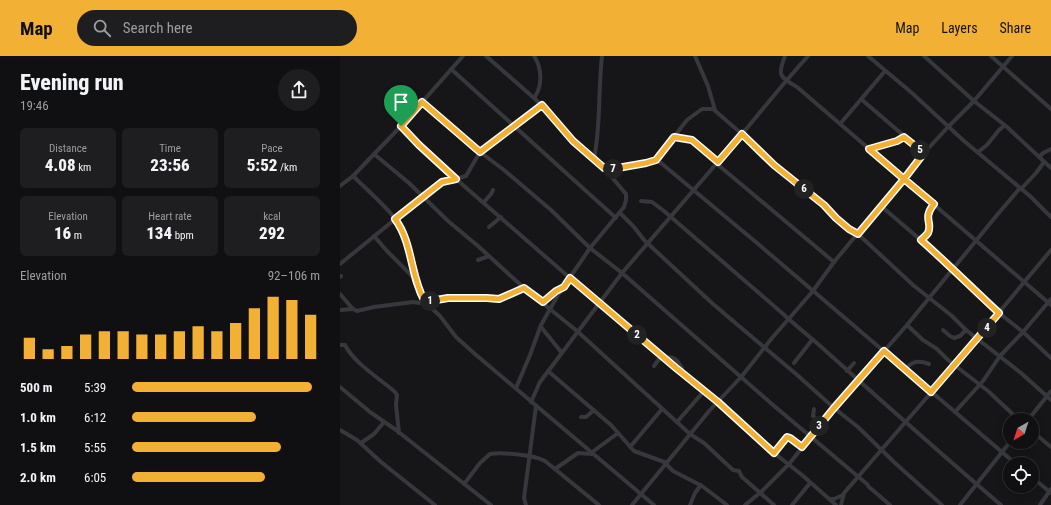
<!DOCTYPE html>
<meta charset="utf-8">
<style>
:root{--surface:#101012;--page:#1e1e20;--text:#f1f3f6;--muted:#9c9d9f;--line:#303032;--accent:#f2b134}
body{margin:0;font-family:"Roboto Condensed",sans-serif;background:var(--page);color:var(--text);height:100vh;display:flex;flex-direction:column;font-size:15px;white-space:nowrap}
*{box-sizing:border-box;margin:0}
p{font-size:13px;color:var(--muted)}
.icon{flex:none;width:22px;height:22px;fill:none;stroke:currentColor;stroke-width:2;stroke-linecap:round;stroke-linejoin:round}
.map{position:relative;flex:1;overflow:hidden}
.panel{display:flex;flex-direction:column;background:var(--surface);width:340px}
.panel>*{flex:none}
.needle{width:26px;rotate:219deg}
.fabs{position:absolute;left:663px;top:357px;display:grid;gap:8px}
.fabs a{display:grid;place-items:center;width:36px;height:36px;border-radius:50%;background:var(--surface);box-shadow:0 2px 10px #0003,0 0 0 1px var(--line);font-size:20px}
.pin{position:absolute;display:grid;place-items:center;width:34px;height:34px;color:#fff;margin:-41px -17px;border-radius:50% 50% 50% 0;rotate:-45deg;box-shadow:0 0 4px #0007}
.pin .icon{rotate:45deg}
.km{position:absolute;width:20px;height:20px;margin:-10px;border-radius:50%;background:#222;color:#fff;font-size:11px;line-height:20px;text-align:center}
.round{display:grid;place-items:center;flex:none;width:42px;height:42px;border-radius:21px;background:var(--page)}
.headline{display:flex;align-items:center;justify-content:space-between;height:68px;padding:0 20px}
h1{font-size:22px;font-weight:800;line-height:30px}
.figures{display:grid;grid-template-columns:repeat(3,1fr);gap:6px;height:68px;padding:4px 20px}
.figures div{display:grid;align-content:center;border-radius:6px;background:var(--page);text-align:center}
.figures b{font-size:17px;font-weight:800}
.figures small{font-size:11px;font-weight:400}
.figures p{font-size:11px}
.chart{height:112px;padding:8px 20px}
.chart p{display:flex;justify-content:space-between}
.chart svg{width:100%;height:72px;margin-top:4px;stroke:var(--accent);stroke-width:6}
ul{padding:0 20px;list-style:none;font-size:13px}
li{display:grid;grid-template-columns:64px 48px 1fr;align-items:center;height:30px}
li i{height:10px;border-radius:5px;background:var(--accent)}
header{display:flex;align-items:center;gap:24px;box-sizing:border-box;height:56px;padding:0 20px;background:var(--accent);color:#111}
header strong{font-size:19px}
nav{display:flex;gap:22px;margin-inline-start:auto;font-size:14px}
.search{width:280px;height:36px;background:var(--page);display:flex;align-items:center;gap:10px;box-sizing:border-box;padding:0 14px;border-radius:22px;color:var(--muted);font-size:15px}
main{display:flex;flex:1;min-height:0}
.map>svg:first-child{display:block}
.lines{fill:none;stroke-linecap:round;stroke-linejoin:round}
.minor{stroke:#37383d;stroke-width:4}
.route-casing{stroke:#fff;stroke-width:8}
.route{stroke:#f2b134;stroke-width:5}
</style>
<header>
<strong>Map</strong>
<div class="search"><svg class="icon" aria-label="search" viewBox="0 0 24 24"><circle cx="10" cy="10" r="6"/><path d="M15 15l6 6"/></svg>Search here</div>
<nav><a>Map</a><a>Layers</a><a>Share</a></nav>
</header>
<main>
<section class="panel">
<div class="headline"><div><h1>Evening run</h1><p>19:46</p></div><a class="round"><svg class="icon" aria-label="share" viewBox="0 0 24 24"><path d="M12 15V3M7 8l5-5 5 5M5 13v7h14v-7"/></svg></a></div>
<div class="figures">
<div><p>Distance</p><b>4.08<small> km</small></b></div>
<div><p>Time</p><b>23:56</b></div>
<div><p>Pace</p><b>5:52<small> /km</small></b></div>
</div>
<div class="figures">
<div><p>Elevation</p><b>16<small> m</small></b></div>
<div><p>Heart rate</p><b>134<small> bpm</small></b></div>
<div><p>kcal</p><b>292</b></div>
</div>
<div class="chart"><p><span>Elevation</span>92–106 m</p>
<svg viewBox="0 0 160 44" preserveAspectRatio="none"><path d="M5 44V31M15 44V38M25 44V36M35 44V29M45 44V27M55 44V27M65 44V29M75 44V29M85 44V27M95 44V24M105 44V27M115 44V22M125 44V13M135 44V6M145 44V8M155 44V17"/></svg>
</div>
<ul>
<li><b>500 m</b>5:39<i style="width:96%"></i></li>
<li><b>1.0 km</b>6:12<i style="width:66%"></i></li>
<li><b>1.5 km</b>5:55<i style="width:79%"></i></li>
<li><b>2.0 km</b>6:05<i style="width:71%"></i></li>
</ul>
</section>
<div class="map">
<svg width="711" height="449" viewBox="0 0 711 449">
<rect width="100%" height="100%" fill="#161618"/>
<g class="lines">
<g class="minor">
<polyline points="146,0 194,42 214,62 233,85 264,112 272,113 306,107 316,104 321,107 417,187 676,408"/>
<path d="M194,0C202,12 203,30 194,42"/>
<polyline points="355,0 368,30 375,54"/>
<path d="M445,0C437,20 440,21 457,31L711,249"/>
<polyline points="528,0 572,37 624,85 691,141 711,161"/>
<polyline points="584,0 634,45 667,71 711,112"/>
<polyline points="651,0 711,53"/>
<polyline points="111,13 276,162"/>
<polyline points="521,43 584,97"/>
<polyline points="82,46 140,96 164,114 211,154 250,192 282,217 433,349 527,428 529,431 550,449"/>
<polyline points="500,68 545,15"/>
<polyline points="61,70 79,89 116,123 230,222 336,312 378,346 424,389 462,419 496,449"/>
<polyline points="334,81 352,85 378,106"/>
<polyline points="529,93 557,85 565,81"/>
<polyline points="638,96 647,89 659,74 664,70"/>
<polyline points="34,98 69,127 108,165 138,190 184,232 237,275 350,378 364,387 393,414 399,415 402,421 434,449"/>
<polyline points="699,101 703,97 711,93"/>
<path d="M254,103C261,69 258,34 262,0"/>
<polyline points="316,104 347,64 362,53 373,53 402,78 434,109 484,149 496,162 509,173 518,178 573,229 612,260 626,274 681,317 711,344"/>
<polyline points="377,108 494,206"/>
<path d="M13,120C26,133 53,156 61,171C71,192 74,217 81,239L85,246L100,260L116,281L135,298L314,449"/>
<polyline points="0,130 13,120 61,70 123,0"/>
<polyline points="681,133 696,117 704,106"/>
<path d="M301,145L312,146L324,155L442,257C457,271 473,283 488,297C545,348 602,399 661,449"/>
<polyline points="144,146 151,138 153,134"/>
<polyline points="541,150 611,210 623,224 659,257 683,276 711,302"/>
<polyline points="280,157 294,171 304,184 373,248 456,318 494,352 518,371 555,407 602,449"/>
<polyline points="149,171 161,161"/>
<polyline points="34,180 47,195 76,224"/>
<path d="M581,184C583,182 586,180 588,177C593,166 582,163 594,148"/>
<polyline points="138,204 149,200"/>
<polyline points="0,208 102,125 116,123 126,120 140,96 202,49"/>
<polyline points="0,221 1,220"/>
<polyline points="0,238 13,253 17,255 34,251 73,246 80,247 108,242 145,242 159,243 184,232"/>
<polyline points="203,246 216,235 221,232"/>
<polyline points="0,254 13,253"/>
<polyline points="567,269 583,284 597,293 608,304 648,335 679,364"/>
<polyline points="201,271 222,297"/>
<polyline points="603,274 610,280 614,282 620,280 626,274"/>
<path d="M0,289H5C14,307 39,322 55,336L57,339L56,349L59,377"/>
<path d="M324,302C334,299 337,304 342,312L341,316"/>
<polyline points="454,307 472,284"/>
<polyline points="314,310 319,303 324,301"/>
<path d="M565,313C573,305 578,304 589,308"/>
<polyline points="208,315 271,369 294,395 327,407 327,409 333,415 362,430 387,449"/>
<polyline points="507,315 514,307"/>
<polyline points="0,331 30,356 56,374 151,449"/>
<polyline points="176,332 190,299 201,269 218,239 250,192 284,151 286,144 286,138 265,113"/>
<polyline points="191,346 200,326 282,217 402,78 446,25 468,0"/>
<polyline points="474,353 473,360 481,367"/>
<polyline points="615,356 643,325 660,300 683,276 711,243"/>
<polyline points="241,361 246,361 254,354"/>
<polyline points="688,364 711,335"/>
<polyline points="337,366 364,335"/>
<polyline points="0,374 17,384 41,406 95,449"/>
<polyline points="692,375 711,391"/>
<polyline points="21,387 34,378 44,366"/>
<polyline points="290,391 322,353"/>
<polyline points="251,397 278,377"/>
<polyline points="435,397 447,381 450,382 462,391"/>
<polyline points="215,413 238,397 252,398"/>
<polyline points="692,421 711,437"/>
<path d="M124,428L140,407L150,398C162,396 195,399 205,405L259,449"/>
<polyline points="489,443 494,443 503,439"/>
<polyline points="186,449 184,442 196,350"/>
<polyline points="292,449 370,354 402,320 432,282 473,235 494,206 584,97 608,71 634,45 672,0"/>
<polyline points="350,449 355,437 361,429"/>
<polyline points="405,449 421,436 449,408 494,352 567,269 657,159 680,132"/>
<polyline points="452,449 470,427"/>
<polyline points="501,449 504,437 615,309 711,194"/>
<polyline points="620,449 670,386"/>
<polyline points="700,449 711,433"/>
</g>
</g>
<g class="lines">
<defs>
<path id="route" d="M61,70L79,89L116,123L102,126L55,163C73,187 70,220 85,246L108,242H147L159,243L184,232L203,246L216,235L224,231L230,222L336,312L378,346L434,397L447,381L450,382L462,391L494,352L544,295L591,336L659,257C633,233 608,208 581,184C583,182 586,180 588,177C593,166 582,163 594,148L564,123L584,97L564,81L557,85L529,93L564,123L518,178L509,173L496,162L484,149L434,109L402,78L378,106L352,84L334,81L316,104L306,107L272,113L264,112L233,85L202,49L140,96L82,46L61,70"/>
</defs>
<use href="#route" class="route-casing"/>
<use href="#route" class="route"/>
</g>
</svg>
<div class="fabs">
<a><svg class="needle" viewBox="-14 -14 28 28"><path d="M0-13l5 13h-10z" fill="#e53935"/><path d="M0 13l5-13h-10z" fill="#9c9d9f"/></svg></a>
<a><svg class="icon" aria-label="locate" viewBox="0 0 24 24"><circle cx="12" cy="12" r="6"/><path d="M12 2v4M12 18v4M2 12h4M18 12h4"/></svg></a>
</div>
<div class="pin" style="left:61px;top:70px;background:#1e9e55"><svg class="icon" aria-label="arrive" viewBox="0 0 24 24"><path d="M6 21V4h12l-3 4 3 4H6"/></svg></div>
<b class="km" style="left:90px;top:245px">1</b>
<b class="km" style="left:297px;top:279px">2</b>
<b class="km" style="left:479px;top:370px">3</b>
<b class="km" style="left:647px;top:272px">4</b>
<b class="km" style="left:580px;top:94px">5</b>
<b class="km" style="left:464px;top:133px">6</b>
<b class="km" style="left:273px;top:113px">7</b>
</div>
</main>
